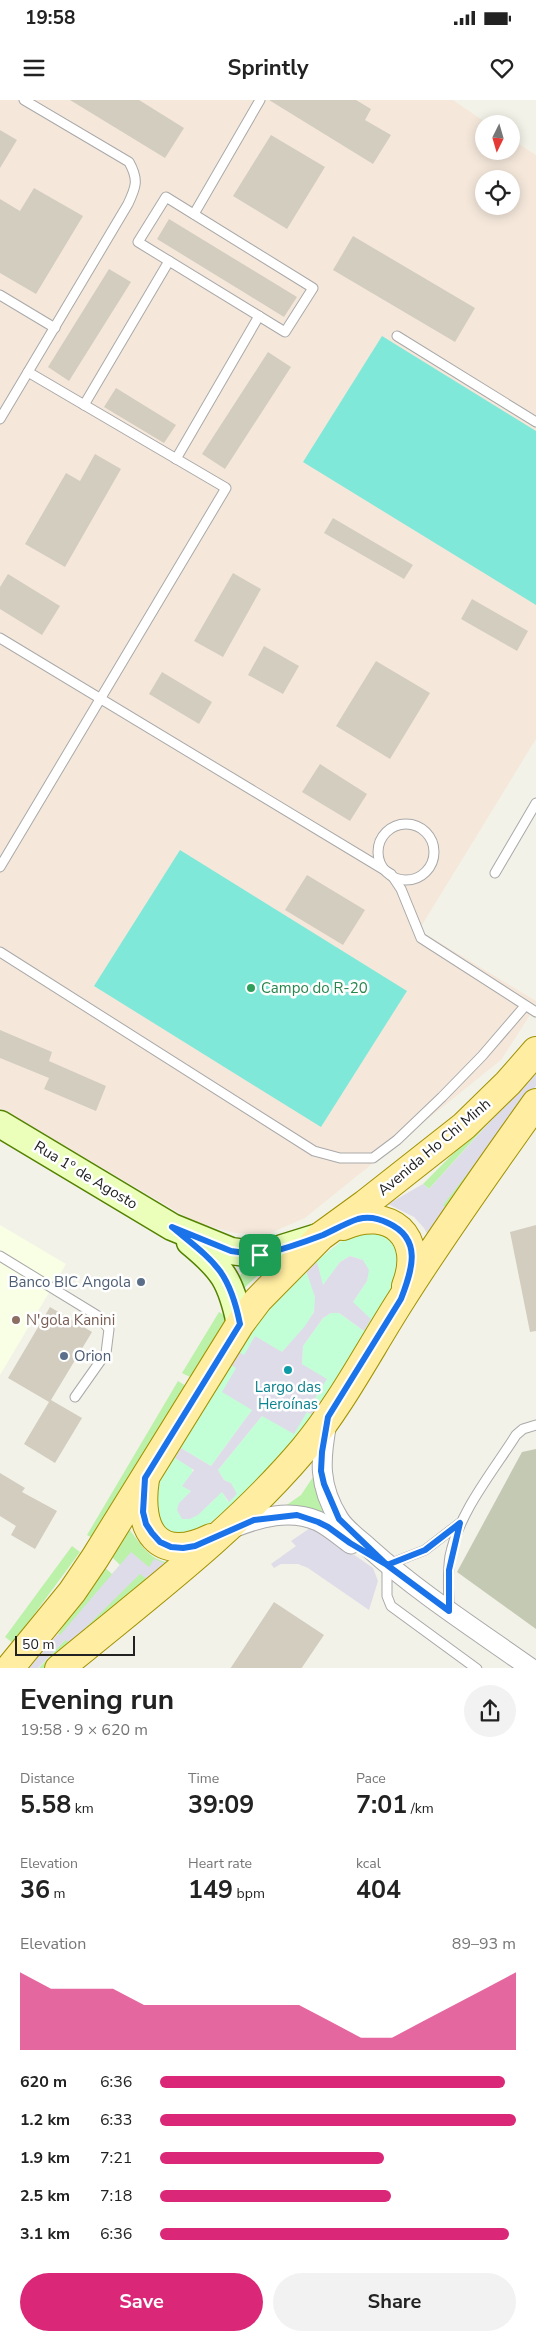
<!DOCTYPE html>
<meta charset="utf-8">
<style>
:root{--surface:#fff;--page:#f2f2f2;--text:#222;--muted:#767676;--accent:#db2777}
body{margin:0;font-family:"Nunito Sans",sans-serif;background:var(--page);color:var(--text);height:100vh;display:flex;flex-direction:column;font-size:19px;white-space:nowrap}
*{box-sizing:border-box;margin:0}
p{font-size:16px;color:var(--muted)}
.icon{flex:none;width:28px;height:28px;fill:none;stroke:currentColor;stroke-width:2;stroke-linecap:round;stroke-linejoin:round}
.map{position:relative;height:1568px;overflow:hidden}
.panel{display:flex;flex-direction:column;background:var(--surface);flex:1}
.panel>*{flex:none}
.needle{width:32px;rotate:185deg}
.buttons{position:absolute;left:475px;top:15px;display:grid;gap:10px}
.buttons a{display:grid;place-items:center;width:45px;height:45px;border-radius:50%;background:var(--surface);box-shadow:0 2px 12px #0003;font-size:25px}
.scale{position:absolute;left:15px;bottom:12px;width:120px;box-sizing:border-box;padding-left:5px;border:2px solid #222;border-top:0;font-size:14px;line-height:18px;white-space:nowrap;color:#222;-webkit-text-stroke:4px #fff;paint-order:stroke}
.pin{position:absolute;display:grid;place-items:center;width:42px;height:42px;color:#fff;margin:-21px;border-radius:10px;box-shadow:0 2px 8px #0006}
.round{display:grid;place-items:center;flex:none;width:52px;height:52px;border-radius:26px;background:var(--page)}
.head{display:flex;align-items:center;justify-content:space-between;height:85px;padding:0 20px}
h1{font-size:28px;font-weight:700;line-height:38px}
.stats{display:grid;grid-template-columns:repeat(3,1fr);gap:8px;height:85px;padding:5px 20px}
.stats div{display:grid;align-content:center}
.stats b{font-size:25px;font-weight:700}
.stats small{font-size:14px;font-weight:400}
.stats p{font-size:14px}
.chart{height:140px;padding:10px 20px}
.chart p{display:flex;justify-content:space-between}
.chart svg{width:100%;height:90px;margin-top:5px;fill:var(--accent);opacity:.7}
.action{display:flex;gap:10px;margin-top:auto;padding:10px 20px}
.action a{flex:1;height:58px;border-radius:30px;background:var(--accent);color:#fff;font-size:20px;font-weight:700;line-height:58px;text-align:center}
.action a+a{background:var(--page);color:var(--text)}
ul{padding:0 20px;list-style:none;font-size:16px}
li{display:grid;grid-template-columns:80px 60px 1fr;align-items:center;height:38px}
li i{height:12px;border-radius:6px;background:var(--accent)}
.status{display:flex;justify-content:space-between;align-items:center;height:35px;padding:0 25px;background:var(--surface);direction:ltr}
.status svg{height:14px;fill:currentColor}
header{display:flex;justify-content:space-between;align-items:center;height:65px;padding:0 20px;background:var(--surface);font-size:22px;font-weight:700}
.map>svg:first-child{display:block}
.education{fill:#f9ffe5}
.military{fill:#f5e8db;fill-rule:evenodd}
.construction{fill:#c3c9b2}
.grass{fill:#bcf1aa}
.park{fill:#c3ffd6;fill-rule:evenodd}
.pitch{fill:#7fe8d9}
.plaza{fill:#dfdce9}
.building{fill:#d3cdc0}
.lines{fill:none;stroke-linecap:round;stroke-linejoin:round}
.service-casing{stroke:#a9a9a9;stroke-width:11}
.minor-casing{stroke:#a9a9a9;stroke-width:21}
.secondary-casing{stroke:#548200;stroke-width:29}
.primary-casing{stroke:#a09200;stroke-width:30}
.service{stroke:#fff;stroke-width:9}
.minor{stroke:#fff;stroke-width:19}
.secondary{stroke:#ebffba;stroke-width:26}
.primary{stroke:#ffeda1;stroke-width:28}
.route-casing{stroke:#fff;stroke-width:10}
.route{stroke:#1a73e8;stroke-width:6}
.leisure-dot{fill:#2e9e5b;stroke:#fff;stroke-width:2}
.service-dot{fill:#5c6f8a;stroke:#fff;stroke-width:2}
.education-dot{fill:#8d6e63;stroke:#fff;stroke-width:2}
.culture-dot{fill:#0f9aa8;stroke:#fff;stroke-width:2}
.labels{text-anchor:middle;stroke-width:5;stroke-linejoin:round;paint-order:stroke}
.leisure-label{font-size:15px;fill:#27864d;stroke:#fff;text-anchor:start}
.street-label{font-size:15px;fill:#222;stroke:#fff}
.service-label{font-size:15px;fill:#4e5e75;stroke:#fff;text-anchor:end}
.education-label{font-size:15px;fill:#785e54;stroke:#fff;text-anchor:start}
.culture-label{font-size:15px;fill:#0d838f;stroke:#fff}
</style>
<div class="status"><b>19:58</b><svg viewBox="0 0 49 12"><path d="M0 12V9h3v3zM5 12V6h3v6zM10 12V3h3v9zM15 12V0h3v12zM26 1h20v11H26zM47 4h2v5h-2z"/></svg></div>
<header><svg class="icon" aria-label="menu" viewBox="0 0 24 24"><path d="M4 6h16M4 12h16M4 18h16"/></svg>Sprintly<svg class="icon" aria-label="heart" viewBox="0 0 24 24"><path d="M12 20l-8-8c-3-5 5-10 8-4 3-6 11-1 8 4z"/></svg></header>
<div class="map">
<svg width="536" height="1569" viewBox="0 0 536 1569">
<rect width="100%" height="100%" fill="#f3f2e8"/>
<polygon class="education" points="0,1125 66,1164 0,1275"/>
<path class="military" d="M0,0H453L488,24H484V51H511V39L536,55V639L419,830L536,901V906L501,960L305,1118L268,1134L234,1133L195,1122L0,1008ZM484,79H511V106H484Z"/>
<polygon class="construction" points="536,1349 536,1529 457,1472 522,1352"/>
<g class="grass">
<polygon points="536,970 429,1089 423,1084"/>
<polygon points="536,986 449,1110 442,1105"/>
<polygon points="270,1164 241,1191 236,1181 248,1165"/>
<polygon points="219,1212 229,1218 192,1278 182,1273"/>
<polygon points="178,1281 186,1286 96,1440 87,1435"/>
<polygon points="317,1371 333,1422 278,1411 301,1395"/>
<path d="M128,1428C143,1446 150,1463 176,1463L51,1568L38,1569L65,1540L58,1534L103,1466L112,1474L120,1465L110,1455Z"/>
<polygon points="72,1446 80,1452 13,1543 5,1537"/>
</g>
<path class="park" d="M358,1128L394,1137L401,1173L308,1329L271,1372L198,1433C180,1437 171,1432 155,1423L149,1400L162,1372L255,1221L295,1178ZM350,1156L363,1160L367,1181L353,1202L364,1231L339,1213H331L323,1218L303,1246L302,1264L315,1299L314,1315L308,1312L262,1316L218,1370L224,1380L231,1383L228,1402L222,1391L210,1404L177,1410C180,1402 188,1398 191,1390C198,1374 189,1362 181,1348L211,1366L252,1310L236,1268L237,1251L244,1256L282,1252C295,1239 319,1217 315,1197C314,1188 309,1179 306,1171L323,1186L340,1162Z"/>
<g class="pitch">
<polygon points="382,236 536,331 536,505 303,362"/>
<polygon points="180,750 407,891 321,1027 94,886"/>
</g>
<g class="plaza">
<polygon points="536,971 536,986 443,1105 449,1110 431,1141 424,1128 414,1117 388,1104 423,1084 429,1089"/>
<polygon points="350,1156 363,1160 369,1170 367,1181 353,1202 371,1219 364,1231 339,1213 331,1213 323,1218 303,1246 302,1264 327,1279 315,1298 322,1303 314,1316 307,1312 294,1334 262,1316 218,1370 224,1380 231,1383 237,1394 229,1402 222,1392 198,1415 190,1419 182,1419 177,1410 179,1403 191,1391 182,1386 194,1370 175,1358 181,1348 211,1366 252,1310 222,1292 236,1268 229,1264 237,1251 244,1255 255,1236 282,1252 305,1226 314,1212 315,1197 306,1171 317,1162 323,1185 340,1162"/>
<polygon points="313,1426 373,1468 378,1481 369,1510 308,1468 298,1464 281,1464 274,1468 271,1464 296,1446 291,1441"/>
<polygon points="131,1452 149,1467 154,1459 164,1463 176,1463 152,1483 140,1474 70,1543 65,1540 38,1568 27,1569 58,1534 60,1535"/>
</g>
<g class="building">
<polygon points="70,0 139,0 184,28 165,58"/>
<polygon points="269,0 356,0 371,9 365,20 391,35 373,64"/>
<polygon points="0,30 17,40 0,68"/>
<polygon points="271,35 325,67 287,129 233,96"/>
<polygon points="34,88 83,116 36,194 0,173 0,99 20,111"/>
<polygon points="169,119 297,197 284,217 157,139"/>
<polygon points="353,136 475,208 455,242 333,170"/>
<polygon points="109,169 131,182 69,281 48,267"/>
<polygon points="268,252 291,267 225,369 202,354"/>
<polygon points="116,288 176,325 164,343 104,307"/>
<polygon points="95,354 121,369 65,467 25,444 66,373 80,381"/>
<polygon points="333,418 413,465 404,479 324,433"/>
<polygon points="233,473 261,489 223,557 194,541"/>
<polygon points="8,474 60,506 42,535 0,509 0,487"/>
<polygon points="472,499 528,531 517,551 461,519"/>
<polygon points="264,546 299,566 283,594 248,575"/>
<polygon points="376,561 430,593 390,659 336,626"/>
<polygon points="162,572 212,602 199,624 149,594"/>
<polygon points="320,664 367,694 350,721 302,692"/>
<polygon points="307,775 365,810 343,845 285,810"/>
<polygon points="0,930 52,952 49,961 106,986 96,1011 44,989 49,978 0,958"/>
<polygon points="536,1125 536,1231 530,1232 510,1132"/>
<polygon points="50,1207 92,1232 51,1300 82,1318 55,1363 24,1344 49,1302 8,1278"/>
<polygon points="0,1373 25,1388 22,1392 57,1411 35,1449 11,1435 16,1426 0,1416"/>
<polygon points="274,1502 324,1535 301,1569 230,1569"/>
</g>
<g class="lines">
<defs>
<g id="service">
<polygon points="166,97 313,188 285,232 138,142"/>
<polyline points="194,114 260,0"/>
<polyline points="0,195 55,228"/>
<polyline points="397,236 536,322"/>
<polyline points="84,305 169,161"/>
<path d="M0,319L128,104C136,87 139,80 129,62L24,0"/>
<polyline points="176,359 259,216"/>
<polyline points="0,538 391,774 401,789 421,838 536,912"/>
<circle cx="406" cy="752" r="28"/>
<polyline points="0,767 226,388 28,272"/>
<polyline points="495,773 536,703"/>
<polyline points="0,852 314,1051 340,1058 373,1058 397,1040 442,997 482,956 525,906"/>
<polyline points="0,1156 98,1216 109,1229 106,1253 75,1297"/>
<polyline points="460,1423 425,1450 387,1465 387,1496 391,1506 477,1569"/>
<path d="M449,1510C449,1493 447,1474 450,1456C459,1412 492,1373 516,1335L523,1329L536,1325"/>
</g>
<g id="minor">
<path d="M327,1323C320,1359 318,1386 339,1419C346,1430 359,1439 369,1448C419,1493 477,1530 532,1569"/>
<path d="M233,1428C260,1417 290,1409 318,1421C330,1427 340,1436 351,1444"/>
</g>
<g id="secondary">
<polyline points="0,1024 172,1127 231,1151 260,1155 321,1136"/>
<path d="M190,1142C223,1169 231,1181 240,1224"/>
</g>
<g id="primary">
<path d="M343,1126C391,1105 425,1137 406,1186"/>
<path d="M145,1379C137,1430 157,1464 211,1438"/>
<polyline points="9,1569 72,1492 95,1458 240,1224 258,1200 321,1136 365,1104 464,1026 508,983 536,951"/>
<path d="M59,1569C143,1499 233,1433 304,1349C342,1303 369,1250 401,1200C443,1133 490,1068 536,1003"/>
</g>
</defs>
<use href="#service" class="service-casing"/>
<use href="#minor" class="minor-casing"/>
<use href="#secondary" class="secondary-casing"/>
<use href="#primary" class="primary-casing"/>
<use href="#service" class="service"/>
<use href="#minor" class="minor"/>
<use href="#secondary" class="secondary"/>
<use href="#primary" class="primary"/>
</g>
<g class="lines">
<defs>
<path id="route" d="M260,1155C281,1150 302,1143 323,1135C334,1130 346,1123 358,1119C369,1116 378,1118 388,1123C423,1139 412,1170 401,1199L328,1317L322,1352L321,1371L324,1384L339,1419L387,1465L425,1450L460,1423L449,1470V1511L387,1465L350,1443L328,1427L318,1422L297,1415L254,1420L195,1446L183,1448L171,1447L160,1442L152,1433L146,1424L143,1412L145,1378L240,1224C229,1169 213,1161 172,1127L231,1151L260,1155"/>
</defs>
<use href="#route" class="route-casing"/>
<use href="#route" class="route"/>
</g>
<circle class="leisure-dot" cx="251" cy="888" r="5"/>
<g class="service-dot">
<circle cx="141" cy="1182" r="5"/>
<circle cx="64" cy="1256" r="5"/>
</g>
<circle class="education-dot" cx="16" cy="1220" r="5"/>
<circle class="culture-dot" cx="288" cy="1270" r="5"/>
<g class="labels">
<g class="leisure-label">
<text x="261" y="893">Campo do R-20</text>
</g>
<g class="street-label">
<text transform="translate(434 1047) rotate(-40)" y="5">Avenida Ho Chi Minh</text>
<text transform="translate(86 1075) rotate(31)" y="5">Rua 1º de Agosto</text>
</g>
<g class="service-label">
<text x="131" y="1187">Banco BIC Angola</text>
<text x="74" y="1261" text-anchor="start">Orion</text>
</g>
<g class="education-label">
<text x="26" y="1225">N'gola Kanini</text>
</g>
<g class="culture-label">
<text x="288" y="1292">Largo das<tspan x="288" dy="17">Heroínas</tspan></text>
</g>
</g>
</svg>
<div class="buttons">
<a><svg class="needle" viewBox="-14 -14 28 28"><path d="M0-13l5 13h-10z" fill="#e53935"/><path d="M0 13l5-13h-10z" fill="#767676"/></svg></a>
<a><svg class="icon" aria-label="locate" viewBox="0 0 24 24"><circle cx="12" cy="12" r="6"/><path d="M12 2v4M12 18v4M2 12h4M18 12h4"/></svg></a>
</div>
<div class="scale">50 m</div>
<div class="pin" style="left:260px;top:1155px;background:#1e9e55"><svg class="icon" aria-label="arrive" viewBox="0 0 24 24"><path d="M6 21V4h12l-3 4 3 4H6"/></svg></div>
</div>
<section class="panel">
<div class="head"><div><h1>Evening run</h1><p>19:58 · 9 × 620 m</p></div><a class="round"><svg class="icon" aria-label="share" viewBox="0 0 24 24"><path d="M12 15V3M7 8l5-5 5 5M5 13v7h14v-7"/></svg></a></div>
<div class="stats">
<div><p>Distance</p><b>5.58<small> km</small></b></div>
<div><p>Time</p><b>39:09</b></div>
<div><p>Pace</p><b>7:01<small> /km</small></b></div>
</div>
<div class="stats">
<div><p>Elevation</p><b>36<small> m</small></b></div>
<div><p>Heart rate</p><b>149<small> bpm</small></b></div>
<div><p>kcal</p><b>404</b></div>
</div>
<div class="chart"><p><span>Elevation</span>89–93 m</p>
<svg viewBox="0 0 160 44" preserveAspectRatio="none"><path d="M0 44V6L10 14L20 14L30 14L40 22L50 22L60 22L70 22L80 22L90 22L100 30L110 38L120 38L130 30L140 22L150 14L160 6V44z"/></svg>
</div>
<ul>
<li><b>620 m</b>6:36<i style="width:97%"></i></li>
<li><b>1.2 km</b>6:33<i style="width:100%"></i></li>
<li><b>1.9 km</b>7:21<i style="width:63%"></i></li>
<li><b>2.5 km</b>7:18<i style="width:65%"></i></li>
<li><b>3.1 km</b>6:36<i style="width:98%"></i></li>
</ul>
<div class="action"><a>Save</a><a>Share</a></div>
</section>
